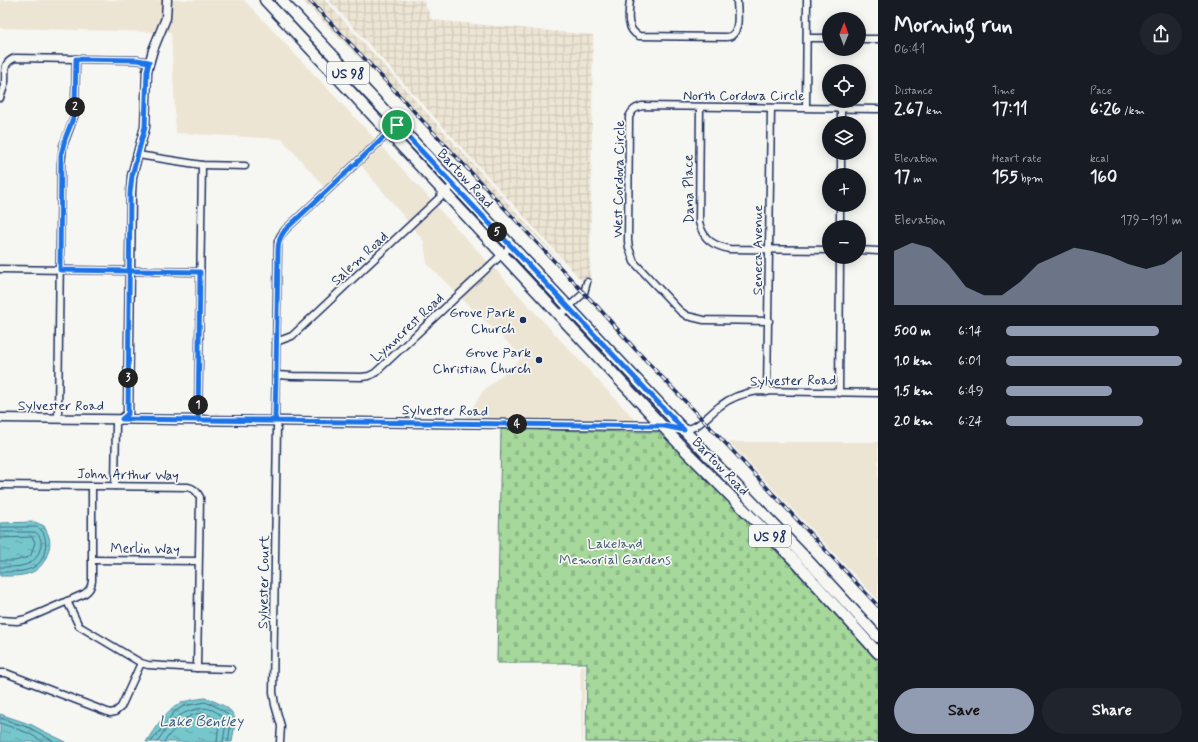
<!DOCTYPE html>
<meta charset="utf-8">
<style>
:root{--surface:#171b24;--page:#20242c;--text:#f1f3f6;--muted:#9ea1a6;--accent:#919bb2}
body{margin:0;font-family:Mynerve,sans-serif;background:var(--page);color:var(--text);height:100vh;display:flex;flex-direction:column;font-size:15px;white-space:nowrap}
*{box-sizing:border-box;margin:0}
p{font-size:13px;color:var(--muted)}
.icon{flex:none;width:22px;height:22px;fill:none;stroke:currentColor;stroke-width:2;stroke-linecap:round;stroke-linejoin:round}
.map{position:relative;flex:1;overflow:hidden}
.side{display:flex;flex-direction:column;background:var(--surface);width:320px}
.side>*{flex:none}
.needle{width:26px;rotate:1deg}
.fabs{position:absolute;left:822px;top:12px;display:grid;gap:8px}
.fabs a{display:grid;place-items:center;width:44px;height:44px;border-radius:50%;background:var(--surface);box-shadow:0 2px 10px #0003;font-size:20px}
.pin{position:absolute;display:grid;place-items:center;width:34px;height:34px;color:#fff;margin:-17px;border:2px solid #fff;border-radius:50%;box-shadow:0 1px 4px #0007}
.km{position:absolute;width:20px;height:20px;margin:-10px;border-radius:50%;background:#222;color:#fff;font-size:11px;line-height:20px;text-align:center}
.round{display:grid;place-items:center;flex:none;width:42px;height:42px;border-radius:21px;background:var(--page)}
.head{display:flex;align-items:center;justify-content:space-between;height:68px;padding:0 16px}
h1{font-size:22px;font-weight:700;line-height:30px}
.stats{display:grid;grid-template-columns:repeat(3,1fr);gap:6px;height:68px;padding:4px 16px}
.stats div{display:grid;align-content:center}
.stats b{font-size:17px;font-weight:700}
.stats small{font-size:11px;font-weight:400}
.stats p{font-size:11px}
.chart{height:112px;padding:8px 16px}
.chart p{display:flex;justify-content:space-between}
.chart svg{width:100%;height:72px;margin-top:4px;fill:var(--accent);opacity:.7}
.cta{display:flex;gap:8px;margin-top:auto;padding:8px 16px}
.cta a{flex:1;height:46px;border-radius:24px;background:var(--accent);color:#111;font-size:16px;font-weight:700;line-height:46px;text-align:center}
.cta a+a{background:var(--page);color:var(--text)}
ul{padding:0 16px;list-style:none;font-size:13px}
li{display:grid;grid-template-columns:64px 48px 1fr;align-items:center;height:30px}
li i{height:10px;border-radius:5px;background:var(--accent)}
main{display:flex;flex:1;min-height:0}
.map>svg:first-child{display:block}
.built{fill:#ede5d4}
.industrial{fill:url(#industrial-grid)}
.cemetery{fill:url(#cemetery-stones);stroke:#60847c}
.water{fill:url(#water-ripples);stroke:#528aa0}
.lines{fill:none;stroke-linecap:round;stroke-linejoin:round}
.shore{stroke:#3f6c8a;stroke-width:1}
.minor-casing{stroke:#1b2f5e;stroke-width:9}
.tertiary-casing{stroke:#1b2f5e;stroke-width:11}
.primary-casing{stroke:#1b2f5e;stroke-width:13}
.minor{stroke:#f6f6f2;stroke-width:6}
.tertiary{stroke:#f6f6f2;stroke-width:8}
.primary{stroke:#f6f6f2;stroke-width:10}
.rail-casing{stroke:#1b2f5e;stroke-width:3.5}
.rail{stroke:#f6f6f2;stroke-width:2;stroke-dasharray:6;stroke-linecap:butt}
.route-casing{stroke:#fff;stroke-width:8}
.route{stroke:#1a73e8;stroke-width:5}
.poi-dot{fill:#1b2f5e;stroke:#f6f6f2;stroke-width:1.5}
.labels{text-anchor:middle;stroke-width:3.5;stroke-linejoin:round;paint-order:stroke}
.shield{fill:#f6f6f2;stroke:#5d6b8a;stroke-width:1}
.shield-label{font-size:13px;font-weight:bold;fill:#1b2f5e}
.street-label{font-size:14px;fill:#1b2f5e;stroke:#f6f6f2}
.poi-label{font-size:14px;fill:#1b2f5e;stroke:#f6f6f2;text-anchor:end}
.park-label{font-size:14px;fill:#3e596d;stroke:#f6f6f2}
.water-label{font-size:15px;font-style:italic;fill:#32557a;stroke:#f6f6f2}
</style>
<main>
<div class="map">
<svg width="878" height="742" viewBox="0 0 878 742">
<defs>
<pattern id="industrial-grid" width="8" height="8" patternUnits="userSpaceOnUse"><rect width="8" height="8" fill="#ede5d4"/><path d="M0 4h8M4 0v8" fill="none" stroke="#cbc5b8"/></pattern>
<pattern id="cemetery-stones" width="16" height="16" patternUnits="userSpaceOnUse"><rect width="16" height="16" fill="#a5d89a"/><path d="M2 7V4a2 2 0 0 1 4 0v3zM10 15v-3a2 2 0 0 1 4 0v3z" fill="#8dba87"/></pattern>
<pattern id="water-ripples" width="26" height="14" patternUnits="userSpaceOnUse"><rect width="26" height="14" fill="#76c7cc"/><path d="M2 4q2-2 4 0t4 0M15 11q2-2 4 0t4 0" fill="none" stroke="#60a2a9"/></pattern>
</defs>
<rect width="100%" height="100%" fill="#f6f6f2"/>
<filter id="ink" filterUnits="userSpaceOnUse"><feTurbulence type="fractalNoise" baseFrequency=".025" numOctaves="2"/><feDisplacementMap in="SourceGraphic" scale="8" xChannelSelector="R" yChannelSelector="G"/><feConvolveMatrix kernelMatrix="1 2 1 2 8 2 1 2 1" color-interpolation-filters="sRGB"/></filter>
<g filter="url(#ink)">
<g class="built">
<polygon points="0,0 164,0 163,18 158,32 0,28"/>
<polygon points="170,0 244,0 376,140 325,188 282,139 176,133 171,32 164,32"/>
<polygon points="380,145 432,201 409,223 360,164"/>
<polygon points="436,206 489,263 457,293 427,264 424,241 413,228"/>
<polygon points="494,268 552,331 638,423 465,420 483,391 523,357 461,298"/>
<polygon points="729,442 878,442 878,600"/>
<polygon points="580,666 585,666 583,742 582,742"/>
</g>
<g class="industrial">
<polygon points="302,0 325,0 565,266"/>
<polygon points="329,0 423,0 432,20 593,35 590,290"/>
</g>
<polygon class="cemetery" points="501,429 628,432 661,432 789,564 878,662 878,742 586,742 587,663 497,663"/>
<g class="water">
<path d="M35,522L44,526C50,538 52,542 47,555C39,577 20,576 0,576V523Z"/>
<path d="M205,698C214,701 231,707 234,716C236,724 233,734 232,742H146C155,728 167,708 183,702C190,700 198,699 205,698Z"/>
<polygon points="0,714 32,725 43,731 66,742 0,742"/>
</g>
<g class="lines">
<g class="shore">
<path d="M0,527H37C50,533 47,557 37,565C27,573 12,572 0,572"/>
<path d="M0,532H35C39,534 42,540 41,545C37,568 19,567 0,567"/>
<polyline points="0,538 32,537 35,542 31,555 29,557 14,561 0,561"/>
<polyline points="0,718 30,728 55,742"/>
<polyline points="0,723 28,733 44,742"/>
<polyline points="151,742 168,720 174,712 184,706 205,702 215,706 225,712 230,717 231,723 228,742"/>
<path d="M157,742C168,725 176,713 197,709C208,706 217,711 225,719L226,723L223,742"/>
<path d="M164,742C178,723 197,701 219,722L217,742"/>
</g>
<defs>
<g id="minor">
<path d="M630,0C629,12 625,29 639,36L724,37C726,37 729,37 731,36C741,30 737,10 737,0"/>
<polyline points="808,38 829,38"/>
<polyline points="859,39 878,39"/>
<path d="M0,98C2,93 4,87 5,82C6,71 2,63 15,58L137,60L149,62"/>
<path d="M700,107L699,222C703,239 712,245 729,249L829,250"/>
<polyline points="806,107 807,0"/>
<polyline points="841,123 841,108"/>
<polyline points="138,155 202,165 245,166"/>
<polyline points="841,175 841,153"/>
<polyline points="840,227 840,205"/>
<polyline points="859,250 878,251"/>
<polyline points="0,269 200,272"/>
<polyline points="560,315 584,293 587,282"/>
<path d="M769,321L704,320L687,316L680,311L634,262L629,248L628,241L629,117C632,110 635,108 642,106L878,109"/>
<polyline points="276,342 292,336 453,185"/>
<polyline points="276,375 293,376 362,377 369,376 375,373 511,246"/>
<polyline points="767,392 771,108"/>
<polyline points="839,393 840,257"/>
<polyline points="58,418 61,164 63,146 74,117 75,107 76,59"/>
<polyline points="198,420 202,165"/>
<path d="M684,430C699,428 708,415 720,406C731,397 744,393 758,391L878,393"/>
<path d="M0,485L188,487C194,488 197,491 200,497L197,668"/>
<polyline points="115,486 116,423 122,419"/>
<polyline points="92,560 198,561"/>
<polyline points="67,601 79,626 141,663 148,665 197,668 231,669"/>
<path d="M0,620L17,621L26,619L84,594C90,590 91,587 92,581V486"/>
<polyline points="0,673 6,673 11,675 110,713 115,712 121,707 141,663"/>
<polyline points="280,742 281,726 275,705 273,692 277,426 275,416 278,241 281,235 285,230 397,125"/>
</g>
<g id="tertiary">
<polyline points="0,418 276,421 664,426 684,430"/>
<polyline points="122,419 128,414 131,193 132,176 145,127 147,71 153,50 166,18 167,0"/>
</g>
<g id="primary">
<polyline points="265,0 681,446 794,560 878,653"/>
<polyline points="281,0 712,460 802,554 878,637"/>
</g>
</defs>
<use href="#minor" class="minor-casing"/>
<use href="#tertiary" class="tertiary-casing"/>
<use href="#primary" class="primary-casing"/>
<use href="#minor" class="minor"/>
<use href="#tertiary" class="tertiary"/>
<use href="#primary" class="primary"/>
<defs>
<polyline id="rail" points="309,0 397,93 420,118 584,293 597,306 635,349 729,447 878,606"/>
</defs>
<use href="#rail" class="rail-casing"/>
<use href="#rail" class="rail"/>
</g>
</g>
<g class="lines" filter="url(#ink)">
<defs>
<path id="route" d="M397,125L285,230C280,237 278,242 278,251L276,375L275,416L276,420H198L200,272L134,271H130L60,270L61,155L65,139L74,116L75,107L76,59L137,60L149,62L147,71L145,127L132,176L130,193L128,414L122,419L664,426L684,430L397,125"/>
</defs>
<use href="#route" class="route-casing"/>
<use href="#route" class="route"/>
</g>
<g class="poi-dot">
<circle cx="523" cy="320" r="4"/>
<circle cx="539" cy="360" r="4"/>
</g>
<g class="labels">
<g class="shield">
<rect x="327" y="62" width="42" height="22" rx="3"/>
<rect x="749" y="525" width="42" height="22" rx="3"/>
</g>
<g class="shield-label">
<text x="348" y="78">US 98</text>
<text x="770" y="541">US 98</text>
</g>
<g class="street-label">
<text x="744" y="100">North Cordova Circle</text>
<text transform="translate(466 178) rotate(47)" y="5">Bartow Road</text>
<text transform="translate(618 179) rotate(-89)" y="5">West Cordova Circle</text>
<text transform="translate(688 189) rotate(-91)" y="5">Dana Place</text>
<text transform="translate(757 250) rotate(-90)" y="5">Seneca Avenue</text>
<text transform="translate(359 258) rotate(-43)" y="5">Salem Road</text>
<text transform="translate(407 327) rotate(-43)" y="5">Lynncrest Road</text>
<text transform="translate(793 380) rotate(-1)" y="5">Sylvester Road</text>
<text x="61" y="410">Sylvester Road</text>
<text transform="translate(445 410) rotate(1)" y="5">Sylvester Road</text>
<text transform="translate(721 466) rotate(46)" y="5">Bartow Road</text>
<text transform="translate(128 474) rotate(1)" y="5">John Arthur Way</text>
<text transform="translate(145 548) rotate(1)" y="5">Merlin Way</text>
<text transform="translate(263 582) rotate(-89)" y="5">Sylvester Court</text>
</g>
<g class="poi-label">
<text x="515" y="317">Grove Park<tspan x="515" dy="16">Church</tspan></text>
<text x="531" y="357">Grove Park<tspan x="531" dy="16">Christian Church</tspan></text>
</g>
<g class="park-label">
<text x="615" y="548">Lakeland<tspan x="615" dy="16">Memorial Gardens</tspan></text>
</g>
<g class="water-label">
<text x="201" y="726">Lake Bentley</text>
</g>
</g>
</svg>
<div class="fabs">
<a><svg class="needle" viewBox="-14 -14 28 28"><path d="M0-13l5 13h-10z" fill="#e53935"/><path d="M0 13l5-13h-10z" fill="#9ea1a6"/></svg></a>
<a><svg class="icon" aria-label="locate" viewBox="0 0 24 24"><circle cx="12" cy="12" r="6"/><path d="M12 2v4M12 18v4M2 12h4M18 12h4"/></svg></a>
<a><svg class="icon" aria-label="layers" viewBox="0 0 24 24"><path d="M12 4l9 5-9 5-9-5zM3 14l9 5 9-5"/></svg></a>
<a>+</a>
<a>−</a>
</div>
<div class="pin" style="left:397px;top:125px;background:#1e9e55"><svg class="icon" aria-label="arrive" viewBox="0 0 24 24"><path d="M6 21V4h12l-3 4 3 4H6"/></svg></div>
<b class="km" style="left:198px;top:405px">1</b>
<b class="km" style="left:75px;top:107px">2</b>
<b class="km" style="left:128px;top:378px">3</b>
<b class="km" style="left:517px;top:424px">4</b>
<b class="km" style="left:497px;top:232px">5</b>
</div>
<section class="side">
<div class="head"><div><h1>Morning run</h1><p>06:41</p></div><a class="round"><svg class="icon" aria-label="share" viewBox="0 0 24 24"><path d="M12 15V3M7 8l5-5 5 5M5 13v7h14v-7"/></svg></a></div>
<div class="stats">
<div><p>Distance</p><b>2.67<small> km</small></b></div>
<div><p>Time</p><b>17:11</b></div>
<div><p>Pace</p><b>6:26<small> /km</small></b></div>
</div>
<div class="stats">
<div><p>Elevation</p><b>17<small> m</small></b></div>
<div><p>Heart rate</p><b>155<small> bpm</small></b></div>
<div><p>kcal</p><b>160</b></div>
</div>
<div class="chart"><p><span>Elevation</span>179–191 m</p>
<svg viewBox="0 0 160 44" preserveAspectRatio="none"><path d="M0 44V11L10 6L20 9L30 19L40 33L50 38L60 38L70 30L80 19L90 14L100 9L110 11L120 14L130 19L140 22L150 19L160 11V44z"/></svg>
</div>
<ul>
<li><b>500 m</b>6:14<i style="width:87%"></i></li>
<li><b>1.0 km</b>6:01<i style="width:100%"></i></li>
<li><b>1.5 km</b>6:49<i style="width:60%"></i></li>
<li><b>2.0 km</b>6:24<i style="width:78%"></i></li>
</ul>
<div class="cta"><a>Save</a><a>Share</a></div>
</section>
</main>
